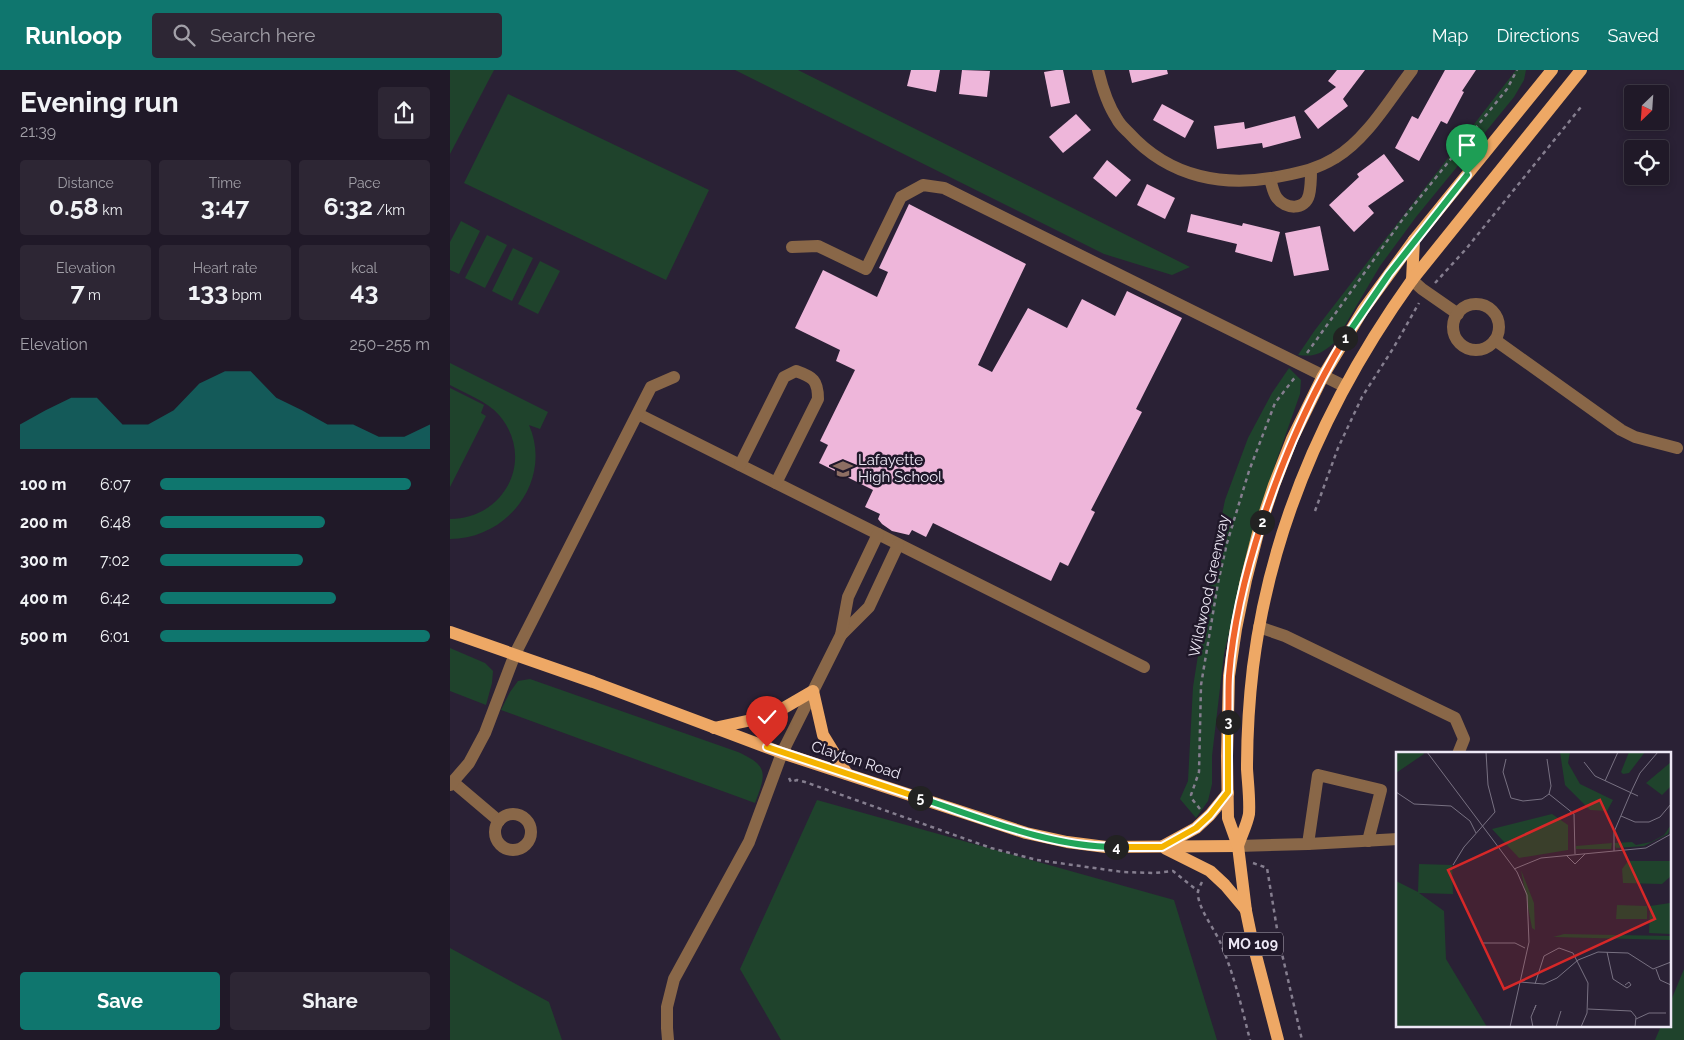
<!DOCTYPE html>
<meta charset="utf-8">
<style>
:root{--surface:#201928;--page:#2d2634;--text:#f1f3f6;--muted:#a2a0a8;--line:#3d3845;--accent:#0f766e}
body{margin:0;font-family:Raleway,sans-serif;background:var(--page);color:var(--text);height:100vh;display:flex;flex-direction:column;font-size:19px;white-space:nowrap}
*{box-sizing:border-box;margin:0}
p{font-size:16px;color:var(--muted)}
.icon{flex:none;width:28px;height:28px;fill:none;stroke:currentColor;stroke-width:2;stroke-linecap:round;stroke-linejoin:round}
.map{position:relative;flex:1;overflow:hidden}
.side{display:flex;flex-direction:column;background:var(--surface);width:450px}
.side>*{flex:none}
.needle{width:32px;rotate:205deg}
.controls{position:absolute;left:1174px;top:15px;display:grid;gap:10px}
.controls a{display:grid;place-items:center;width:45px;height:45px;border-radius:5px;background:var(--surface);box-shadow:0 2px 8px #0003,0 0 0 1px var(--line);font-size:25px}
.pin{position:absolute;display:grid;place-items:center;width:42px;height:42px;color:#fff;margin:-51px -21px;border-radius:50% 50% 50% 0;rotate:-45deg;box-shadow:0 0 5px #0007}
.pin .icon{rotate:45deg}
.km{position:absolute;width:25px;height:25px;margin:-12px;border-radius:50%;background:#222;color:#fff;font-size:14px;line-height:25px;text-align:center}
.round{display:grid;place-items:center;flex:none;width:52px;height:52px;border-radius:5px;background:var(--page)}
.overview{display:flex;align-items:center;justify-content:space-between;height:85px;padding:0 20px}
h1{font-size:28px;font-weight:700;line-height:38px}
.figures{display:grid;grid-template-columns:repeat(3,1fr);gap:8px;height:85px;padding:5px 20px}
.figures div{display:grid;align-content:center;border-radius:5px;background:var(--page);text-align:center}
.figures b{font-size:25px;font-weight:700}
.figures small{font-size:14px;font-weight:400}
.figures p{font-size:14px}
.chart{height:140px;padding:10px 20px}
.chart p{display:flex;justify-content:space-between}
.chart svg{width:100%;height:90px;margin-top:5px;fill:var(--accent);opacity:.7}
.button{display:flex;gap:10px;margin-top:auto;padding:10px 20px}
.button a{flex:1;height:58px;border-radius:5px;background:var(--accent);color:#fff;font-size:20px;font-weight:700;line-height:58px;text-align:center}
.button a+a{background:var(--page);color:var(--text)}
ul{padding:0 20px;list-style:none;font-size:16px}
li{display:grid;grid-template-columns:80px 60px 1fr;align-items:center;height:38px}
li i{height:12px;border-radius:6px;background:var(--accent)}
header{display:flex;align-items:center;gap:30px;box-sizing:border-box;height:70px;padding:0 25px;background:var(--accent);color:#fff}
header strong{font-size:24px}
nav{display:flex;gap:28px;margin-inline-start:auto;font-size:18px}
.search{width:350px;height:45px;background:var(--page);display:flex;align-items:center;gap:12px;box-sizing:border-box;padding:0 18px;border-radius:5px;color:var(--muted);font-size:19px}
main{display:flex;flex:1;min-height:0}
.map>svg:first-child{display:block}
.green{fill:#1f432c}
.building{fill:#eeb6da}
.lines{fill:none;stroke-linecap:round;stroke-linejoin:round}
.path{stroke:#857e8f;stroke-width:2.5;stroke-dasharray:4 4;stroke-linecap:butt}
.minor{stroke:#896748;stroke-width:12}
.major{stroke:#eea865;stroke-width:12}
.split-1-casing{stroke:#fff;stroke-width:10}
.split-2-casing{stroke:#fff;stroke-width:10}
.split-3-casing{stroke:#fff;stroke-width:10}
.split-4-casing{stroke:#fff;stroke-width:10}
.split-5-casing{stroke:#fff;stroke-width:10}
.split-6-casing{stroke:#fff;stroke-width:10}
.split-1{stroke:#22a559;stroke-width:6}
.split-2{stroke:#f0652b;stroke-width:6}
.split-3{stroke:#f0652b;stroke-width:6}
.split-4{stroke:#f5b400;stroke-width:6}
.split-5{stroke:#22a559;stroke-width:6}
.split-6{stroke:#f5b400;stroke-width:6}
.labels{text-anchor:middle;stroke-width:5;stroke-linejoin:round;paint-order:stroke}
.shield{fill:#20182a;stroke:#b0aab8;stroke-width:1}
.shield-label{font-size:14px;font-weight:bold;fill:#ede8f5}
.poi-label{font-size:15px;fill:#ede8f5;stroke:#20182a;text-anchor:start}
.street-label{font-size:15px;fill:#ede8f5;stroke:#20182a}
.inset-road{fill:none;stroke:#787182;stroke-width:1}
.view{fill:#d62828;fill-opacity:0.15;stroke:#d62828;stroke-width:2.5}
.inset-edge{fill:none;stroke:#ede8f5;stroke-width:2.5}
</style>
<header>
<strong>Runloop</strong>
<div class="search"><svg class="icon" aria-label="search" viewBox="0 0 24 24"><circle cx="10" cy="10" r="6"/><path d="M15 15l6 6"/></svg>Search here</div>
<nav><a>Map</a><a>Directions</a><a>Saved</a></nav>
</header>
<main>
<section class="side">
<div class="overview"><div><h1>Evening run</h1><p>21:39</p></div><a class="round"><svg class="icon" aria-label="share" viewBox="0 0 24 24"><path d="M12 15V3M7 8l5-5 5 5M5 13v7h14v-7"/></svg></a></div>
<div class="figures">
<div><p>Distance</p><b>0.58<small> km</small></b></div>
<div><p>Time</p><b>3:47</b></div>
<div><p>Pace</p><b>6:32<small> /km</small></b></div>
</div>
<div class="figures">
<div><p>Elevation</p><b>7<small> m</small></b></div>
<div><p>Heart rate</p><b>133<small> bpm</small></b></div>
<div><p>kcal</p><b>43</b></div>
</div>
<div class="chart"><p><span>Elevation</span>250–255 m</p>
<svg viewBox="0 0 160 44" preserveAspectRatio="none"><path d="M0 44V32L10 25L20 19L30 19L40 32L50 32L60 25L70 12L80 6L90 6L100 19L110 25L120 32L130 32L140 38L150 38L160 32V44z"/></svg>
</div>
<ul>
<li><b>100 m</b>6:07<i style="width:93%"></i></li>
<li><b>200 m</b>6:48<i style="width:61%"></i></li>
<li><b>300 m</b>7:02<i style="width:53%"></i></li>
<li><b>400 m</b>6:42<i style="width:65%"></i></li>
<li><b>500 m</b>6:01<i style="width:100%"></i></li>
</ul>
<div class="button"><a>Save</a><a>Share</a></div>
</section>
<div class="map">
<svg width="1234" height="970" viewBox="0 0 1234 970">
<rect width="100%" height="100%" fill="#2a2135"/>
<g class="green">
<polygon points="0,0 44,0 0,84"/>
<polygon points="285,0 348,0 740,197 722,205 654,184"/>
<path d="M1066,0H1076L1074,10L1064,27L966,147L930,196L885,272C871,284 866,287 848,285L865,260Z"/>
<polygon points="58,24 259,120 216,210 14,113"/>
<polygon points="11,151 30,161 9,204 0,200 0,172"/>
<polygon points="37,165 57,175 35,218 15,208"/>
<polygon points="63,178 83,188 62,231 42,221"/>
<polygon points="90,191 110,201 88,244 68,234"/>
<path d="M0,293L98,342L90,359L79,355C103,410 58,469 0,469V449C55,449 86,388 49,345C37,331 16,324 0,315Z"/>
<polygon points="839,298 851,310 850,324 826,392 802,466 774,584 762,686 762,714 758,731 746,748 730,729 738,711 743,617 764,484 775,430 798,368 822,323"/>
<polygon points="0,318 34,335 31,343 36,346 0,417"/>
<polygon points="0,578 35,593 43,601 42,613 36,635 0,621"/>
<path d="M80,609L288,682C319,696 316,704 305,733L51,640L60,622L68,611Z"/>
<polygon points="367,730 724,830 767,970 331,970 290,899"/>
<polygon points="0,878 99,932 112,970 0,970"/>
<polygon points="1234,899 1234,970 1205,970 1211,956 1220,956 1220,933"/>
</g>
<g class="building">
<polygon points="461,0 490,0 486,22 457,16"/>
<polygon points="512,0 540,1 537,27 509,24"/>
<polygon points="606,0 613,0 620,33 601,37 594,2"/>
<polygon points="679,0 717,0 718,4 682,13"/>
<polygon points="887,0 915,0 893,29 898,36 868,59 854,41 886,17 878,11"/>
<polygon points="995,0 1026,0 1012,21 1014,22 997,54 991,51 969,91 945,78 962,46 968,49"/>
<polygon points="712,34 744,51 735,68 703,50"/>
<polygon points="626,44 641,60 613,83 599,67"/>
<polygon points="845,46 851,68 813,78 812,73 767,79 764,56 794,52 795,59"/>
<polygon points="934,84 954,111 918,136 924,143 904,162 879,135 909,107 907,104"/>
<polygon points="657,90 681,110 666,127 643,108"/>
<polygon points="697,114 725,128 715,149 687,135"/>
<polygon points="459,134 576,194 528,295 542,302 578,238 617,258 632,229 665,246 677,221 732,248 686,339 692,342 641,440 645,442 618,496 610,492 601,511 483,453 476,467 462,460 459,465 442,461 432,454 428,449 430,444 415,437 423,420 369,393 378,375 370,371 405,300 386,291 390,280 345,258 373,200 427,227 438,202 429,198"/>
<polygon points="741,144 792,156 793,153 830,162 822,192 785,182 787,174 737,162"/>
<polygon points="870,156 879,200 844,206 835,163"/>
</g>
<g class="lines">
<g class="path">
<polyline points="985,213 1016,179 1131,37"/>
<polyline points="857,283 955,146 1057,19 1067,0"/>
<polyline points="865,441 888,378 912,327 944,277 969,233"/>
<polyline points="339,708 341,712 347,710 355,712 541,778 587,790 673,802 705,803 723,801 748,821"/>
<polyline points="750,739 742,729 741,725 749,702 751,615 768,513 777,473 799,401 825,333 846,306"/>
<polyline points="803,793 817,798 829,871 852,970"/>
<path d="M752,812C750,816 747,821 748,826C751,843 764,858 771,874C784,905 792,938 800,970"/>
</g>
<g class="minor">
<path d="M648,0C652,17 657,34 667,49C670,55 675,59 679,63C720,108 775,118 832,106C852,102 867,99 885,88C916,70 940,29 962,0"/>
<path d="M820,109C822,115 823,123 827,128C835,139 855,141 859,125C861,117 861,108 861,100"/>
<polyline points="342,177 368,176 416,199 451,127 473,115 494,118 894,316"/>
<polyline points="962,210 972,219 1008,244"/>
<circle cx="1026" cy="257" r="23"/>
<polyline points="1045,270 1171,360 1185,367 1227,378"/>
<polyline points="188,344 694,597"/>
<path d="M290,395L334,307L346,301C363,307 368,310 368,329L326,413"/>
<polyline points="809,557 835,566 1005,648 1014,669 1008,684"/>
<polyline points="391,565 419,537 448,475"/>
<polyline points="3,712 49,751"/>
<polyline points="0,715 19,693 35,663 65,584 201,317 224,307"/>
<circle cx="63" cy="762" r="18"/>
<polyline points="858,774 868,705 931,720 918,771"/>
<polyline points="788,776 858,774 948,769"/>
<polyline points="218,970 217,958 217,937 224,909 299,772 332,683 391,565 398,527 428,464"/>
</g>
<g class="major">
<polyline points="962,210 964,170"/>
<polyline points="0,562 143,612 332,683 576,763 617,772 656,777 788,776"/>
<polyline points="264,658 320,646 363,621 373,665 397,704"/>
<polyline points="713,776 746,758 760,745 778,723"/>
<path d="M788,776C791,766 797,755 799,744C800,730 798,714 797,699C797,665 799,631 803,597C821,454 879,326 962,210L1131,0"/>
<polyline points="716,779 760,801 775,815 796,840"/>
<polyline points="828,970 802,870 796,841 788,776 778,748 777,686 779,606 786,559 796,510 808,463 824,415 842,369 873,306 913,240 964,170 1102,0"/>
</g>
</g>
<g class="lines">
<defs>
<polyline id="split-1" points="895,268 939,204 1017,105"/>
<path id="split-2" d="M812,452C833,388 860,326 895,268"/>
<path id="split-3" d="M778,652C779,637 778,621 779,606C783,554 796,501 812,452"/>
<polyline id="split-4" points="666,777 712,777 746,758 760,745 778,722 778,652"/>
<path id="split-5" d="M470,728C532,748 599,777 666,777"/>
<polyline id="split-6" points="317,677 470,728"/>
</defs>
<use href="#split-1" class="split-1-casing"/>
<use href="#split-2" class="split-2-casing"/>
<use href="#split-3" class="split-3-casing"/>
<use href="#split-4" class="split-4-casing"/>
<use href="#split-5" class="split-5-casing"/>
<use href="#split-6" class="split-6-casing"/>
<use href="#split-1" class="split-1"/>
<use href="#split-2" class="split-2"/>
<use href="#split-3" class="split-3"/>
<use href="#split-4" class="split-4"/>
<use href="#split-5" class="split-5"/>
<use href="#split-6" class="split-6"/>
</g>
<defs>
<symbol id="school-bare" viewBox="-9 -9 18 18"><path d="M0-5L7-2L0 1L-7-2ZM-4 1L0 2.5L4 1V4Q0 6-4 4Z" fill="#8d6e63" stroke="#20182a" stroke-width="2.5" paint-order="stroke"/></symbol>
</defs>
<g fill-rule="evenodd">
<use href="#school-bare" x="379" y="385" width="28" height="28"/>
</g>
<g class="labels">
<rect class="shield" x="773" y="862.5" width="60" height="23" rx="4"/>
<g class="shield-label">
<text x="803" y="879">MO 109</text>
</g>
<g class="poi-label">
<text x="408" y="395">Lafayette<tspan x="408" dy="17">High School</tspan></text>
</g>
<g class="street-label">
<text transform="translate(759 516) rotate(-78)" y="5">Wildwood Greenway</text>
<text transform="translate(406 690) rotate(18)" y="5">Clayton Road</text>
</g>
</g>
<g transform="translate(946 682)">
<rect width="275" height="275" fill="#2a2135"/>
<path d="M0,0H27L28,2L0,21ZM164,0H174L172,11L184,32L217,48L211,59L194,58L169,33ZM233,0H249L233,21L227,22L225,20ZM275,10V34L266,43L250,31ZM156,62L172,73V98L123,106L96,77ZM275,73L272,82L248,94L220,96L218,91L236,90L240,93L255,90L268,83ZM216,91L215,97H180V94ZM232,109H274L275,124L266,132L227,131L226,117ZM23,112L56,113L57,142L23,141L48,159L50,207L91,275H0V129L22,140ZM125,118L138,151L139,178L136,176ZM274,151L275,182L253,181L254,154ZM221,153L251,154V167H220ZM168,182L275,184V188L157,185Z" fill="#1f432c"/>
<path class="inset-road" d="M31,0L121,120L131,143L133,190L114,275M110,7L107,20L115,46L127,49L146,47L153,42M151,7L155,34L153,42M188,10L199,24L242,44M209,29L222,0M0,40L18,52L55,54L74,69L80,81M153,42L178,62L179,102M225,64L239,70H253L264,65L275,52M218,99V80L235,40L244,21L262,0M170,103L179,112L189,102M57,113L68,95L99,60L92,33L90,0M118,117L145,106L250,96L275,82M87,191H119L129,196M211,200L217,227L231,236L235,233L233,230L229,233M260,217L264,228L275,233M124,230L148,232L161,226L182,208L202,200L232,201L257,217L275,210M139,232L148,204L163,196L177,201L192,231L191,261L185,275M192,257L235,259L240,265L239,275M240,267L253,261H270M137,275L135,265L140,253L138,258M160,275L165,259"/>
<path class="view" d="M204,48L259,167L108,237L52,118Z"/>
<rect width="275" height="275" class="inset-edge"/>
</g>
</svg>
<div class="controls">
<a><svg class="needle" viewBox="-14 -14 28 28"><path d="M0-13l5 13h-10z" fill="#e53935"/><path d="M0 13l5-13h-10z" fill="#a2a0a8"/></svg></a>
<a><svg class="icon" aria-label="locate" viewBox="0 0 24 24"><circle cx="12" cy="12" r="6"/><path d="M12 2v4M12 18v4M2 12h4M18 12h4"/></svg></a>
</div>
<div class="pin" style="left:1017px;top:105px;background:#1e9e55"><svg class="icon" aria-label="arrive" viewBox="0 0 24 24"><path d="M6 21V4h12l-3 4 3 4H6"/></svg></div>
<div class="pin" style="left:317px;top:677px;background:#d93025"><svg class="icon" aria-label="check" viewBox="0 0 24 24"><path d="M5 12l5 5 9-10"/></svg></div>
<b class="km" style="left:895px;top:268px">1</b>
<b class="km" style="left:812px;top:452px">2</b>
<b class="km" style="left:778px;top:652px">3</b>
<b class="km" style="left:666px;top:777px">4</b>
<b class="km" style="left:470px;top:728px">5</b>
</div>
</main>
